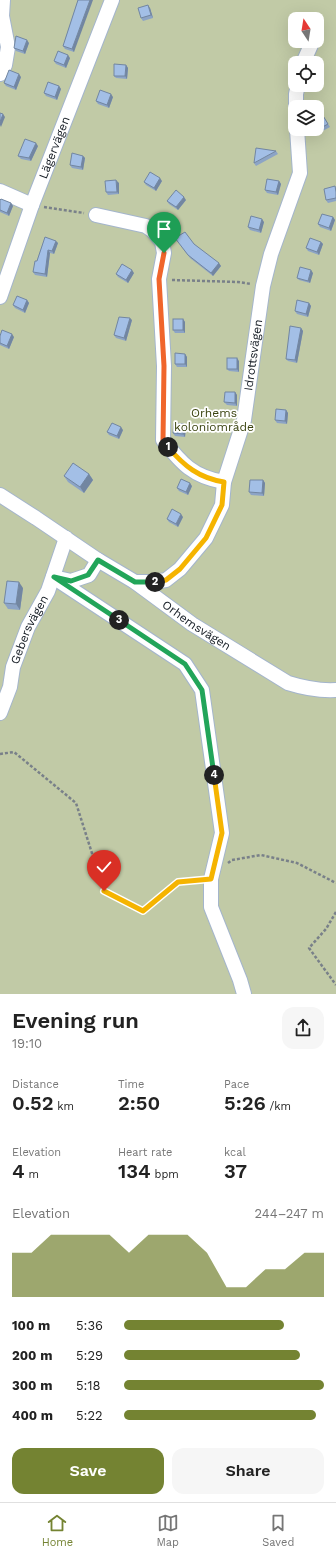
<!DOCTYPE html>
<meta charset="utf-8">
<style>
:root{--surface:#fff;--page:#f6f6f6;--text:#222;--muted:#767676;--line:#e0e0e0;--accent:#748332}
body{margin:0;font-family:"Work Sans",sans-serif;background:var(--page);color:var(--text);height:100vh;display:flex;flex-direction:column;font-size:15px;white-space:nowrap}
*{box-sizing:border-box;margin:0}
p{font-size:13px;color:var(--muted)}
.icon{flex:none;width:22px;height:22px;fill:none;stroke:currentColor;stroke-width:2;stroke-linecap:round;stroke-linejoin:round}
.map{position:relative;height:994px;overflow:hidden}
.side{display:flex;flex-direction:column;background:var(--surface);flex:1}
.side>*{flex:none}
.needle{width:26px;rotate:348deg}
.tools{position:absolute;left:288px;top:12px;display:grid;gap:8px}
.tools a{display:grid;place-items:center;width:36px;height:36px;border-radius:8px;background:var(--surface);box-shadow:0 4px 16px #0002;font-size:20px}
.pin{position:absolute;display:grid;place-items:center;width:34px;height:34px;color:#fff;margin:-41px -17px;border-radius:50% 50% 50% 0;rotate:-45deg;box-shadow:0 0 4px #0007}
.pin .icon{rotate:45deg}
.km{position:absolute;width:20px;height:20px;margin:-10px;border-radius:50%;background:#222;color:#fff;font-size:11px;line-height:20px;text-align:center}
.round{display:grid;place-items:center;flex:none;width:42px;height:42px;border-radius:12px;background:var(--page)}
.headline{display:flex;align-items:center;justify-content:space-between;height:68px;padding:0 12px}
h1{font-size:22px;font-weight:600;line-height:30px}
.figures{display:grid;grid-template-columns:repeat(3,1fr);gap:6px;height:68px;padding:4px 12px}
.figures div{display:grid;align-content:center}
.figures b{font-size:20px;font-weight:600}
.figures small{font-size:11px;font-weight:400}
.figures p{font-size:11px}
.chart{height:112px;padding:8px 12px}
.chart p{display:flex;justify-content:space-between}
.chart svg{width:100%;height:72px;margin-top:4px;fill:var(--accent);opacity:.7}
.button{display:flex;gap:8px;margin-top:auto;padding:8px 12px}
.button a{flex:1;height:46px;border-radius:12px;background:var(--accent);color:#fff;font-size:16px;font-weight:600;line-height:46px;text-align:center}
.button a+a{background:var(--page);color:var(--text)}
ul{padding:0 12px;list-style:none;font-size:13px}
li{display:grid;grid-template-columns:64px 48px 1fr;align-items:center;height:30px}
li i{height:10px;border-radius:5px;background:var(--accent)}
.dock{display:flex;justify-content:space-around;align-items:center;height:56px;border-top:1px solid var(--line);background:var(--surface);font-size:11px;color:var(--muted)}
.dock a{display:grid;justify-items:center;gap:2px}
.dock .selected{color:var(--accent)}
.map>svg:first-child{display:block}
.green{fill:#c1caa6;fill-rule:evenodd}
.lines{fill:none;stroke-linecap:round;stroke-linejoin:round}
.minor-casing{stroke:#a4b5cc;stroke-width:16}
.path{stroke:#798089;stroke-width:2.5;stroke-dasharray:3 2;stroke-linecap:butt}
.minor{stroke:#fff;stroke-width:14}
.wall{fill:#8ca4c6}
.shaded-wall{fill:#7286a1}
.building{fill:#a3bfe6;stroke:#7286a1}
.split-1-casing{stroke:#fff;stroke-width:8}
.split-2-casing{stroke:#fff;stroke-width:8}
.split-3-casing{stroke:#fff;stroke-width:8}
.split-4-casing{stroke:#fff;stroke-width:8}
.split-5-casing{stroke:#fff;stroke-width:8}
.split-1{stroke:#f0652b;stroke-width:5}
.split-2{stroke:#f5b400;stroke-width:5}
.split-3{stroke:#22a559;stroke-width:5}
.split-4{stroke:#22a559;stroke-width:5}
.split-5{stroke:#f5b400;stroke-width:5}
.labels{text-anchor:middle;stroke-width:3.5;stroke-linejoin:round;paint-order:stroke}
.street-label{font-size:12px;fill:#151c24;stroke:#fff}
.park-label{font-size:12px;fill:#39420e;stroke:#fff}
</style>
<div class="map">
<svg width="336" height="994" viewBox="0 0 336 994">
<rect width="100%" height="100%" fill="#edf4fe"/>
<path class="green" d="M0,0H336V994H0ZM295,19H317V41H295ZM295,63H317V85H295ZM295,107H317V129H295Z"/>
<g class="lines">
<defs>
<g id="minor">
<polyline points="303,63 311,45"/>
<polyline points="0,74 5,65 8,47 2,16 3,0"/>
<polyline points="296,107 296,94 298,85"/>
<polyline points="0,191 32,205"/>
<path d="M96,215L146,226L153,231L162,242L164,253L159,279L164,366L163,440C181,463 193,477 224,482"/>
<path id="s1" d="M0,297L32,205L112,0"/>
<path id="s2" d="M0,495L36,518L98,560L135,582L192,624L288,683C304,688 319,691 336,690"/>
<polyline points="53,577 185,664 202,690 222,833 211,879 211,907 240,980 244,994"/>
<polyline points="58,578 71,581 89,575 98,560"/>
<path id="s3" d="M135,582H153L166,580L180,569L206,538L222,505L224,482L244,420L263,286L271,254L300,173L297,129"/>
<path id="s4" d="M0,713L10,687L13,667L28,627L48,591L66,538"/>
</g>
</defs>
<use href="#minor" class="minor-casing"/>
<g class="path">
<polyline points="44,207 84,213"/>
<polyline points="172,280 238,282 251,284"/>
<polyline points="0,754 14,752 76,803 104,891 143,911 178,882 198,880"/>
<polyline points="228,863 232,860 261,855 297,863 336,883"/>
<polyline points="336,912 326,929 309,948 336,985"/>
</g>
<use href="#minor" class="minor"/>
</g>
<g class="wall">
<polygon points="78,0 74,52 65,49 63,46"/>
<polygon points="150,8 153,18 143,21 141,18"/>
<polygon points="29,43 25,54 16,51 14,48"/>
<polygon points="70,58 66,68 56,64 54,61"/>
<polygon points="126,65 128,68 127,79 116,78 114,76"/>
<polygon points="21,77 16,90 6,86 4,83"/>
<polygon points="59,86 61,89 57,100 46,96 44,93"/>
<polygon points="113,97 109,108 98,104 96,101"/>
<polygon points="322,114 330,127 319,133 317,129"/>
<polygon points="38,146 31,161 21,159 18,156"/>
<polygon points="276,151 278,154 256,166 254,163"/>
<polygon points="83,156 85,158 83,170 72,168 70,165"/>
<polygon points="162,181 156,191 146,185 144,182"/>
<polygon points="279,181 281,184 278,195 267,193 265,190"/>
<polygon points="119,183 119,194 108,195 106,192"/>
<polygon points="335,186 336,188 336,201 328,203 326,200"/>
<polygon points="0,200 11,203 13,206 9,216 0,212"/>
<polygon points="186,200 178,210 169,204 167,201"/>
<polygon points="333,217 335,220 331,231 320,227 318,224"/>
<polygon points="264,222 261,233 250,230 248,227"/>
<polygon points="45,237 58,243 54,254 50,253 47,277 35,275 33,272"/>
<polygon points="175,238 194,244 221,266 213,276 190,258"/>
<polygon points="321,242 323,244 319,255 308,251 306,248"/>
<polygon points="134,273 128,283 118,277 116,274"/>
<polygon points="313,273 310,283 299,280 297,278"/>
<polygon points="27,300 29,303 25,313 15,308 13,305"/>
<polygon points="309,303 311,306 308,317 297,314 295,311"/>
<polygon points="183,319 185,322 185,333 175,333 173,330"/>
<polygon points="132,320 126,341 116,338 114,335"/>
<polygon points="301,328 303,331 297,363 288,361 286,359"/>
<polygon points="0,336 14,337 9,349 0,345"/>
<polygon points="185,354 187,357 187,367 177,367 175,364"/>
<polygon points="239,361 239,372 229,371 227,369"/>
<polygon points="235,392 237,395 237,406 227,405 224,402"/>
<polygon points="286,410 288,413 287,424 277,423 275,420"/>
<polygon points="184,424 186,426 185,437 175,436 173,433"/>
<polygon points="123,430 119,439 109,435 107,432"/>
<polygon points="89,474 93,480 84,493 68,482 64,476"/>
<polygon points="263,480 265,483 264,496 251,495 249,492"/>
<polygon points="192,486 188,495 179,491 177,488"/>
<polygon points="183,517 178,527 169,522 167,519"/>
<polygon points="23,588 20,610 8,609 4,603"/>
</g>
<g class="shaded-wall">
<polygon points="90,0 93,0 74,52 72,49"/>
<polygon points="148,5 150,8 153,18 151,15"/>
<polygon points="27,40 29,43 25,54 23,51"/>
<polygon points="68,55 70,58 66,68 64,65"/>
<polygon points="126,65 128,68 127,79 125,76"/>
<polygon points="19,74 21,77 16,90 14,87"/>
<polygon points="59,86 61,89 57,100 55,97"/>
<polygon points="111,94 113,97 109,108 107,105"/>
<polygon points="3,114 5,117 1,127 0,125 0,122"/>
<polygon points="36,143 38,146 31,161 29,158"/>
<polygon points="83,156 85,158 83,170 81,167"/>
<polygon points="160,178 162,181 156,191 154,188"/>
<polygon points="116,180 119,183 119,194 117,192"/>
<polygon points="279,181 281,184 278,195 276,192"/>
<polygon points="184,197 186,200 178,210 176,207"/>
<polygon points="11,203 13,206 9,216 7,213"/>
<polygon points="333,217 335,220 331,231 329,228"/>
<polygon points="262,219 264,222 261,233 259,230"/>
<polygon points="56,241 58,243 54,254 52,251"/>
<polygon points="321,242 323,244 319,255 317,252"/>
<polygon points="48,250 50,253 47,277 45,274"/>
<polygon points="219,263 221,266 213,276 211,273"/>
<polygon points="132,270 134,273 128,283 126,280"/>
<polygon points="311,270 313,273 310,283 308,281"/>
<polygon points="27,300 29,303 25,313 23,310"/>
<polygon points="309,303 311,306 308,317 306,314"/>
<polygon points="130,318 132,320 126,341 124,338"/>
<polygon points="183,319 185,322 185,333 183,330"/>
<polygon points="301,328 303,331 297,363 295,360"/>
<polygon points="12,334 14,337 9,349 7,346"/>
<polygon points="185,354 187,357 187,367 185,364"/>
<polygon points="237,358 239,361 239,372 237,369"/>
<polygon points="235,392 237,395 237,406 235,403"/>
<polygon points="286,410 288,413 287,424 285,421"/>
<polygon points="184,424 186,426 185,437 183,434"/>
<polygon points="121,427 123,430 119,439 117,436"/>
<polygon points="89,474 93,480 84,493 80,487"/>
<polygon points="263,480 265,483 264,496 262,493"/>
<polygon points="190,483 192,486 188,495 186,492"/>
<polygon points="181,514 183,517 178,527 176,524"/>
<polygon points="19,582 23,588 20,610 16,604"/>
</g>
<g class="building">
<polygon points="78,0 90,0 72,49 63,46"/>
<polygon points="148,5 151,15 141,18 138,8"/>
<polygon points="16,36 27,40 23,51 14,48"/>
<polygon points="58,51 68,55 64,65 54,61"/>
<polygon points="114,64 126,65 125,76 114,76"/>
<polygon points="9,70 19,74 14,87 4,83"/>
<polygon points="48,82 59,86 55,97 44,93"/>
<polygon points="100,90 111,94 107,105 96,101"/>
<polygon points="0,113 3,114 0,122"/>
<polygon points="322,114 328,124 317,130 317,117"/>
<polygon points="25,139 36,143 29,158 18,156"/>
<polygon points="256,148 276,151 254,163"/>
<polygon points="72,153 83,156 81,167 70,165"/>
<polygon points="150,172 160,178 154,188 144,182"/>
<polygon points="267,179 279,181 276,192 265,190"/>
<polygon points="116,180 117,192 106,192 105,181"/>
<polygon points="335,186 336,192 336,198 326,200 324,189"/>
<polygon points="176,190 184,197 176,207 167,201"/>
<polygon points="1,199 11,203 7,213 0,210 0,200"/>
<polygon points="322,214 333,217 329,228 318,224"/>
<polygon points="251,216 262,219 259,230 248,227"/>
<polygon points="185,232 194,244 219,263 211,273 188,255 175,238"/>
<polygon points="45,237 56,241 52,251 48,250 45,274 33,272 35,261 37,261"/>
<polygon points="310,238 321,242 317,252 306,248"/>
<polygon points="122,264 132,270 126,280 116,274"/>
<polygon points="300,267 311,270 308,281 297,278"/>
<polygon points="17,296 27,300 23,310 13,305"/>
<polygon points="297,300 309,303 306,314 295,311"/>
<polygon points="119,317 130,318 124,338 114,335"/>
<rect x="173" y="319" width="10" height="11"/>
<polygon points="290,326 301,328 295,360 286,359"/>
<polygon points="2,330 12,334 7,346 0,343 0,336"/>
<polygon points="175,353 185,354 185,364 175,364"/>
<rect x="227" y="358" width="10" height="11"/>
<polygon points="225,392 235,392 235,403 224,402"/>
<polygon points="276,409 286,410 285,421 275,420"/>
<polygon points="112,423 121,427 117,436 107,432"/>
<polygon points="174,423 184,424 183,434 173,433"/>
<polygon points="73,463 89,474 80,487 64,476"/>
<polygon points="181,479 190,483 186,492 177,488"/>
<polygon points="250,480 263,480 262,493 249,492"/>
<polygon points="172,509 181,514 176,524 167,519"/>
<polygon points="7,581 19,582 16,604 4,603"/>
</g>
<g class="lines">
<defs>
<polyline id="split-1" points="164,253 159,279 164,366 163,440 168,447"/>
<path id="split-2" d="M155,582L166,580L180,569L206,538L222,505L224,482C199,478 184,466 168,447"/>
<polyline id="split-3" points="119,620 54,577 71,581 88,575 98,560 135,582 155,582"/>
<polyline id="split-4" points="119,620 185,664 202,690 214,775"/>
<polyline id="split-5" points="104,891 143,911 178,882 211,879 222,833 214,775"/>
</defs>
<use href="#split-1" class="split-1-casing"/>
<use href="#split-2" class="split-2-casing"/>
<use href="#split-3" class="split-3-casing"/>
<use href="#split-4" class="split-4-casing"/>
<use href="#split-5" class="split-5-casing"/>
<use href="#split-1" class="split-1"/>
<use href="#split-2" class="split-2"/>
<use href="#split-3" class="split-3"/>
<use href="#split-4" class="split-4"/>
<use href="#split-5" class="split-5"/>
</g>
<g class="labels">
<g class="street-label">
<text dy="4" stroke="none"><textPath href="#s1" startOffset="159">Lägervägen</textPath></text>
<text dy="4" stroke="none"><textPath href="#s3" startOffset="280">Idrottsvägen</textPath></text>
<text dy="4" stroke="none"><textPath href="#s2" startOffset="236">Orhemsvägen</textPath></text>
<text dy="4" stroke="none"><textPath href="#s4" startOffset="89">Gebersvägen</textPath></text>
</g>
<g class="park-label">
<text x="214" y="417">Orhems<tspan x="214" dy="14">koloniområde</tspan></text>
</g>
</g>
</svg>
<div class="tools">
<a><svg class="needle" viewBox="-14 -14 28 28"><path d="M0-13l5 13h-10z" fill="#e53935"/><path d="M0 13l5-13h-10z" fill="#767676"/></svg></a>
<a><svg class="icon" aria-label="locate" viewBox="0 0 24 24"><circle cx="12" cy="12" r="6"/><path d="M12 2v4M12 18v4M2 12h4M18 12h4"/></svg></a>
<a><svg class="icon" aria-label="layers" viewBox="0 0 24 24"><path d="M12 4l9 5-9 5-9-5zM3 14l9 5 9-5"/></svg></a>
</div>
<div class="pin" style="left:164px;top:253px;background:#1e9e55"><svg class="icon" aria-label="arrive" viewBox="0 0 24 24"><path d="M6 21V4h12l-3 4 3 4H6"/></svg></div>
<div class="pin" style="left:104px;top:891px;background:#d93025"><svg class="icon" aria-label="check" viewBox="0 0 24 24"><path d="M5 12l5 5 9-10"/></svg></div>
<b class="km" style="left:168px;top:447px">1</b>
<b class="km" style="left:155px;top:582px">2</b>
<b class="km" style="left:119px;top:620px">3</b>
<b class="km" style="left:214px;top:775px">4</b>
</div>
<section class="side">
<div class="headline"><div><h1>Evening run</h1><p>19:10</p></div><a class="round"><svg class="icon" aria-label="share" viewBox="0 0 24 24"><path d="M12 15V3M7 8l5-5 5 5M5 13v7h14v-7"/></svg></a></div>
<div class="figures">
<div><p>Distance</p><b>0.52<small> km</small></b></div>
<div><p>Time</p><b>2:50</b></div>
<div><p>Pace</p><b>5:26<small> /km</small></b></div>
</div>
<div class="figures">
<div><p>Elevation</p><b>4<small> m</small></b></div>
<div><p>Heart rate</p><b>134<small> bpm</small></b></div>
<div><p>kcal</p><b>37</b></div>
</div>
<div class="chart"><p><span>Elevation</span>244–247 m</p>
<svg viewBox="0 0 160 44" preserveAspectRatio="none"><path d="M0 44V17L10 17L20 6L30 6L40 6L50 6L60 17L70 6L80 6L90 6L100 17L110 38L120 38L130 27L140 27L150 17L160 17V44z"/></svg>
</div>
<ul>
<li><b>100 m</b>5:36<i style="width:80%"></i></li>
<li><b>200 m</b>5:29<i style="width:88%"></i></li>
<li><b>300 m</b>5:18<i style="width:100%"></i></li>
<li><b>400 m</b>5:22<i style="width:96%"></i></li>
</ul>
<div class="button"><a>Save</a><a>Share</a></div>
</section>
<nav class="dock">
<a class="selected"><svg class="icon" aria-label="home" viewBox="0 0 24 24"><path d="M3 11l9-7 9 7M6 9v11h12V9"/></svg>Home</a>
<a><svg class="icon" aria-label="map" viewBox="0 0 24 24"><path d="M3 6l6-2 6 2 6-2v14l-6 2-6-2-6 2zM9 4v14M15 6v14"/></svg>Map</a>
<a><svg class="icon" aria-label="saved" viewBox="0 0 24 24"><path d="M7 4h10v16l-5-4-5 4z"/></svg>Saved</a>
</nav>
